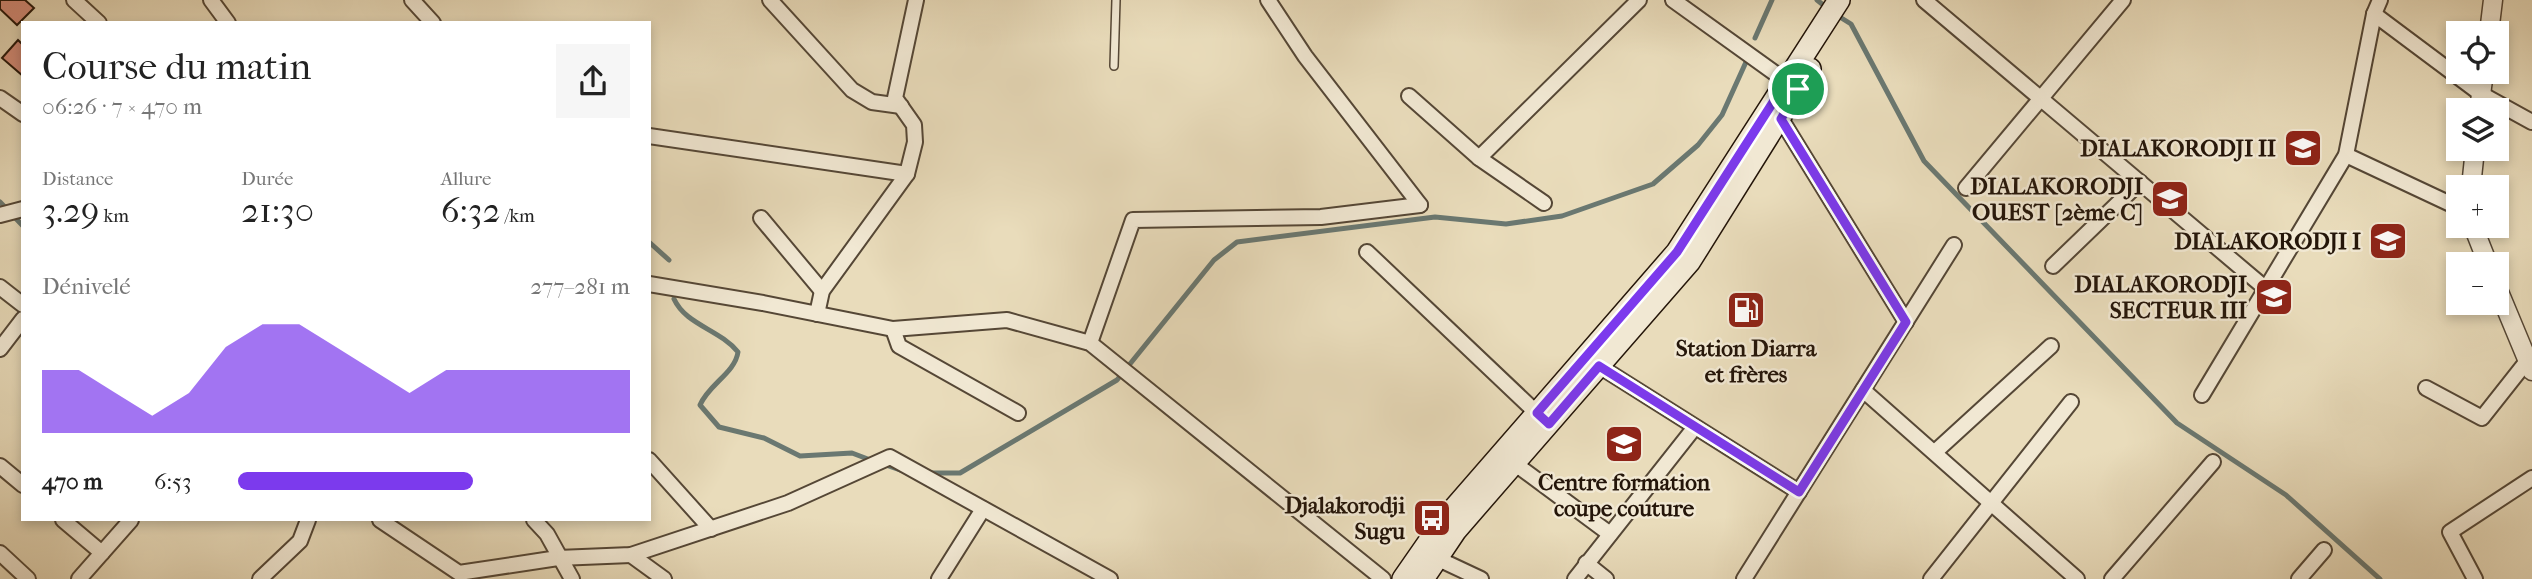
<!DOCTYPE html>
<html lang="fr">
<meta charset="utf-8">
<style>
:root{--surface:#fff;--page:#f6f6f6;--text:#222;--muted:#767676;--accent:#7c3aed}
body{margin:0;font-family:"IM FELL French Canon",serif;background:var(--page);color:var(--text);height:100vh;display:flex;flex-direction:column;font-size:26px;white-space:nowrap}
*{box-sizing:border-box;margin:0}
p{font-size:23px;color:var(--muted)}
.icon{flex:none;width:38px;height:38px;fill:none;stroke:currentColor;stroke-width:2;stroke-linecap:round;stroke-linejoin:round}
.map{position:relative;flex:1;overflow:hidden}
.side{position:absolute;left:21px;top:21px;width:630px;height:500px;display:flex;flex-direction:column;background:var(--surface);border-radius:0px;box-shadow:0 4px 10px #0003}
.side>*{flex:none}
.controls{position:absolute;left:2446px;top:21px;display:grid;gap:14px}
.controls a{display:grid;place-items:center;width:63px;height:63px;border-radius:0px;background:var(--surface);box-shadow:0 4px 10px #0003;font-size:35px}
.pin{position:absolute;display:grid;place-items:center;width:60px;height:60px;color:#fff;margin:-30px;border:4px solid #fff;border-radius:50%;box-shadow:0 2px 7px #0007}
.round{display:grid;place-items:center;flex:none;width:74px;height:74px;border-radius:0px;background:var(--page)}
.head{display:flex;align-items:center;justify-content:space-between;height:119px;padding:0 21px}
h1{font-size:38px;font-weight:600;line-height:52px}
.metrics{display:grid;grid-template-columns:repeat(3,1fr);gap:10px;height:119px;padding:7px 21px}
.metrics div{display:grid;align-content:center}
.metrics b{font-size:35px;font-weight:600}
.metrics small{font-size:19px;font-weight:400}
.metrics p{font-size:19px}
.chart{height:196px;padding:14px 21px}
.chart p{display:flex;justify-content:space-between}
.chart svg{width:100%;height:126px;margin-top:7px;fill:var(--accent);opacity:.7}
ul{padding:0 21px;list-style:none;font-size:23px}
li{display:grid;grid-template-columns:112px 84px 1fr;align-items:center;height:52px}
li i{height:18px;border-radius:9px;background:var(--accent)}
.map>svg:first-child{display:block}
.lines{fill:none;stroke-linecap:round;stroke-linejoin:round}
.stream{stroke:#6a7871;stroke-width:5}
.building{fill:#d88f7d;stroke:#241509;stroke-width:2}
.service-casing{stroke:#554736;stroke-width:10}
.minor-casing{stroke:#554736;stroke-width:18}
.tertiary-casing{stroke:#554736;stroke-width:21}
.secondary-casing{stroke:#241509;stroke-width:24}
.service{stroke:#f1e8d3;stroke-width:7}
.minor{stroke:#f1e8d3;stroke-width:14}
.tertiary{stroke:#f1e8d3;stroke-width:18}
.secondary{stroke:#f1e8d3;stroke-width:21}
.route-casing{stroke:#fff;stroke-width:14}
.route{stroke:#7c3aed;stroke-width:9}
.labels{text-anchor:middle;stroke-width:5;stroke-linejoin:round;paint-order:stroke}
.poi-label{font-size:23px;font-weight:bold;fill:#241509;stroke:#f1e8d3;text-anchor:end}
</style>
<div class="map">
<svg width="2532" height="579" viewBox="0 0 2532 579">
<rect width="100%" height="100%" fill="#e9dcbb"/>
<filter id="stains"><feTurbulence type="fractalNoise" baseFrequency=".00286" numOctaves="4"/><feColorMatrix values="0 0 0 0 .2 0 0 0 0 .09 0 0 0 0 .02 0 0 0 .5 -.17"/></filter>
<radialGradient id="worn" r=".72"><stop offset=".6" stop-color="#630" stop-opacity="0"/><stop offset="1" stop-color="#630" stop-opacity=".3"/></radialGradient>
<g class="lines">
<g class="stream">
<polyline points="1817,0 1827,8"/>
<polyline points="1835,14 1851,24 1924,161 2177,423 2286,495 2380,579"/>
<polyline points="1755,38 1772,0"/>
<polyline points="0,202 23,226"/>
<polyline points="649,242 669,260"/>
<path d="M674,299C686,325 719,329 738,352C735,373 709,384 700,405L719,427L764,438L800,456L852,453L873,461"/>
<polyline points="883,464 903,471"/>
<polyline points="927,473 960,473 1117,380 1214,260 1237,242 1435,217 1506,224 1562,216 1653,184 1698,145 1722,115 1746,62"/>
</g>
</g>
<g class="building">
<polygon points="0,0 25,0 34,8 17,25 0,9"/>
<polygon points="18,40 23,45 23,76 2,58"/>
</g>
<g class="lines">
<defs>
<polyline id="service" points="1114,66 1116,0"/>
<g id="minor">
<polyline points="74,0 99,23"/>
<polyline points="211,0 228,23"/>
<polyline points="412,0 433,23"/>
<polyline points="770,0 852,90 872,102 901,106"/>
<polyline points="1268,0 1305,56 1420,205"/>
<polyline points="1673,0 1794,87"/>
<polyline points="1924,0 2265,288"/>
<polyline points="2374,14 2481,94 2532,122"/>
<polyline points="1409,96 1479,158 1544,203"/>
<polyline points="0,98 23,114"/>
<polyline points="1774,114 1781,119 1906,322"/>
<polyline points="649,136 907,174"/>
<polyline points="2346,155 2459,208"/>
<polyline points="1479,158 1639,0"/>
<polyline points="1966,188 2123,0"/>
<polyline points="0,215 23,209"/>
<polyline points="761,218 822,291"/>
<polyline points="1367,252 1541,417"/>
<polyline points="2053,266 2140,182"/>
<polyline points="649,284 763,303 893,329 1007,320 1090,343 1383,579"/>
<polyline points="0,287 23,305"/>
<polyline points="817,314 822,291 907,174 915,142 914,125 895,98 916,0"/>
<polyline points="893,329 899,346 1018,413"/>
<polyline points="1090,343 1133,220 1321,217 1420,205"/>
<polyline points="0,349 23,319"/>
<polyline points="1599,366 1799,492"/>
<polyline points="2426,388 2482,418 2527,361"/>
<polyline points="1863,390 2077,579"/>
<polyline points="2202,395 2346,155 2374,14 2380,0"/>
<polyline points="1935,452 2051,346"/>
<polyline points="649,460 711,529"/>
<polyline points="1514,463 1610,534"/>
<polyline points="0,466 23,485"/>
<polyline points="63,520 102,553"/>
<polyline points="380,520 459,573 558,558 631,555 788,503 890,457 1110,579"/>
<polyline points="534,520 547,534 572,579"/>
<polyline points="0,553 28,579"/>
<polyline points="631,555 664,579"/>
<polyline points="1432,556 1481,579"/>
<polyline points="1586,563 1606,579"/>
<polyline points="79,579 131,520"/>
<polyline points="260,579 300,541 308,520"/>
<polyline points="939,579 983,509"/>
<polyline points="1575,579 1695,427"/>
<polyline points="1744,579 1954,245"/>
<polyline points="1931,579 2071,402"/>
<polyline points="2112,579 2213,462"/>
<polyline points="2299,579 2324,550"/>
<polyline points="2475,579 2450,532 2532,478"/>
</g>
<g id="tertiary">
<polyline points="2489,33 2493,0"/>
<polyline points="2479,110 2484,72"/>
<polyline points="2471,187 2475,149"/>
<polyline points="2473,226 2488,264"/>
<polyline points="2497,287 2532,371"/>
</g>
<g id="secondary">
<polyline points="1403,579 1444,520 1677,252 1839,0"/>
<polyline points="1423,579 1456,530 1690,261 1810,69"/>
</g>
</defs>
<use href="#service" class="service-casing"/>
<use href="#minor" class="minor-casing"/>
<use href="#tertiary" class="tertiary-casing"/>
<use href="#secondary" class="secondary-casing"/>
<use href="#service" class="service"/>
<use href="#minor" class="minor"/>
<use href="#tertiary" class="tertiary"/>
<use href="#secondary" class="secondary"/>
</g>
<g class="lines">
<defs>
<polygon id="route" points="1786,82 1798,89 1781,119 1906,322 1799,492 1599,366 1549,424 1537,413 1677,252"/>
</defs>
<use href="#route" class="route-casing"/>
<use href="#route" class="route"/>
</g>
<defs>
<symbol id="school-square" viewBox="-11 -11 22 22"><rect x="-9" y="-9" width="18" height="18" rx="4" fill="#8f2418" stroke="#f1e8d3"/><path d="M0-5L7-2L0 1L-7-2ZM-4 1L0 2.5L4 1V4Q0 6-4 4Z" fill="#fff"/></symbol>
<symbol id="fuel-square" viewBox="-11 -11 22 22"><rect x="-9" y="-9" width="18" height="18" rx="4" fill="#8f2418" stroke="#f1e8d3"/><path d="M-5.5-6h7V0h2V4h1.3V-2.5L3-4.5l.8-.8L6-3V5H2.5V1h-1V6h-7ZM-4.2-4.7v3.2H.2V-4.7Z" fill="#fff"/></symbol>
<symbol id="bus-square" viewBox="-11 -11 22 22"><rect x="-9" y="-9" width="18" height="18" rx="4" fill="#8f2418" stroke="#f1e8d3"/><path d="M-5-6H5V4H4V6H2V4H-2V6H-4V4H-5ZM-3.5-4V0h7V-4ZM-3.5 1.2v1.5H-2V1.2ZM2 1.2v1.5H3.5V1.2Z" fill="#fff"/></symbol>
</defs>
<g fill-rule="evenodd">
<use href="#school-square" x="2281" y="126" width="44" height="44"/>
<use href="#school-square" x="2148" y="177" width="44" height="44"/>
<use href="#school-square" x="2366" y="219" width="44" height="44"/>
<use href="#school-square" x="2252" y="275" width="44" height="44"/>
<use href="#fuel-square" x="1724" y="288" width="44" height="44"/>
<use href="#school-square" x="1602" y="422" width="44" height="44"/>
<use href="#bus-square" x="1410" y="496" width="44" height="44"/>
</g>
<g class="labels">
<g class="poi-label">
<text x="2276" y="156">DIALAKORODJI II</text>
<text x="2143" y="194">DIALAKORODJI<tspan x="2143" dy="26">OUEST [2ème C]</tspan></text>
<text x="2361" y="249">DIALAKORODJI I</text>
<text x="2247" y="292">DIALAKORODJI<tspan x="2247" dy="26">SECTEUR III</tspan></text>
<text x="1746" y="356" text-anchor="middle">Station Diarra<tspan x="1746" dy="26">et frères</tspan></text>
<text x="1624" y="490" text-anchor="middle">Centre formation<tspan x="1624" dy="26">coupe couture</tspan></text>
<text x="1405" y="513">Djalakorodji<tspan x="1405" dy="26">Sugu</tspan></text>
</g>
</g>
<rect width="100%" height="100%" filter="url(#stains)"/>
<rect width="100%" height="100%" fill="url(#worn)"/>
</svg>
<div class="controls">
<a><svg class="icon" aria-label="locate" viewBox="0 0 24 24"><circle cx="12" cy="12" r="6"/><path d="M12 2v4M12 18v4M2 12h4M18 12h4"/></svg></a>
<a><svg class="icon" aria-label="layers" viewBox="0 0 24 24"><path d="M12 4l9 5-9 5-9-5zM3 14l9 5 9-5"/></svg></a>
<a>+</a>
<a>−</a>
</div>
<div class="pin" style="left:1798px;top:89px;background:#1e9e55"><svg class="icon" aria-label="arrive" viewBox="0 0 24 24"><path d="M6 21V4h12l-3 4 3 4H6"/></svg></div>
<section class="side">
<div class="head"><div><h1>Course du matin</h1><p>06:26 · 7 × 470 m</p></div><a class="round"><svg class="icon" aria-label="share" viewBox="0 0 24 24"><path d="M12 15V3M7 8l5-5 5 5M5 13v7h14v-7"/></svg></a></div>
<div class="metrics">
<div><p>Distance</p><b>3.29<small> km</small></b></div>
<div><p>Durée</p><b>21:30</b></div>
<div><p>Allure</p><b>6:32<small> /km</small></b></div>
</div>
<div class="chart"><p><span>Dénivelé</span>277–281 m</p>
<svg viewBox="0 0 160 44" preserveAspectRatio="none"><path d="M0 44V22L10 22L20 30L30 38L40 30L50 14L60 6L70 6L80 14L90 22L100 30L110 22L120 22L130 22L140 22L150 22L160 22V44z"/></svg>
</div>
<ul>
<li><b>470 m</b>6:53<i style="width:60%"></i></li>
</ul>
</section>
</div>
